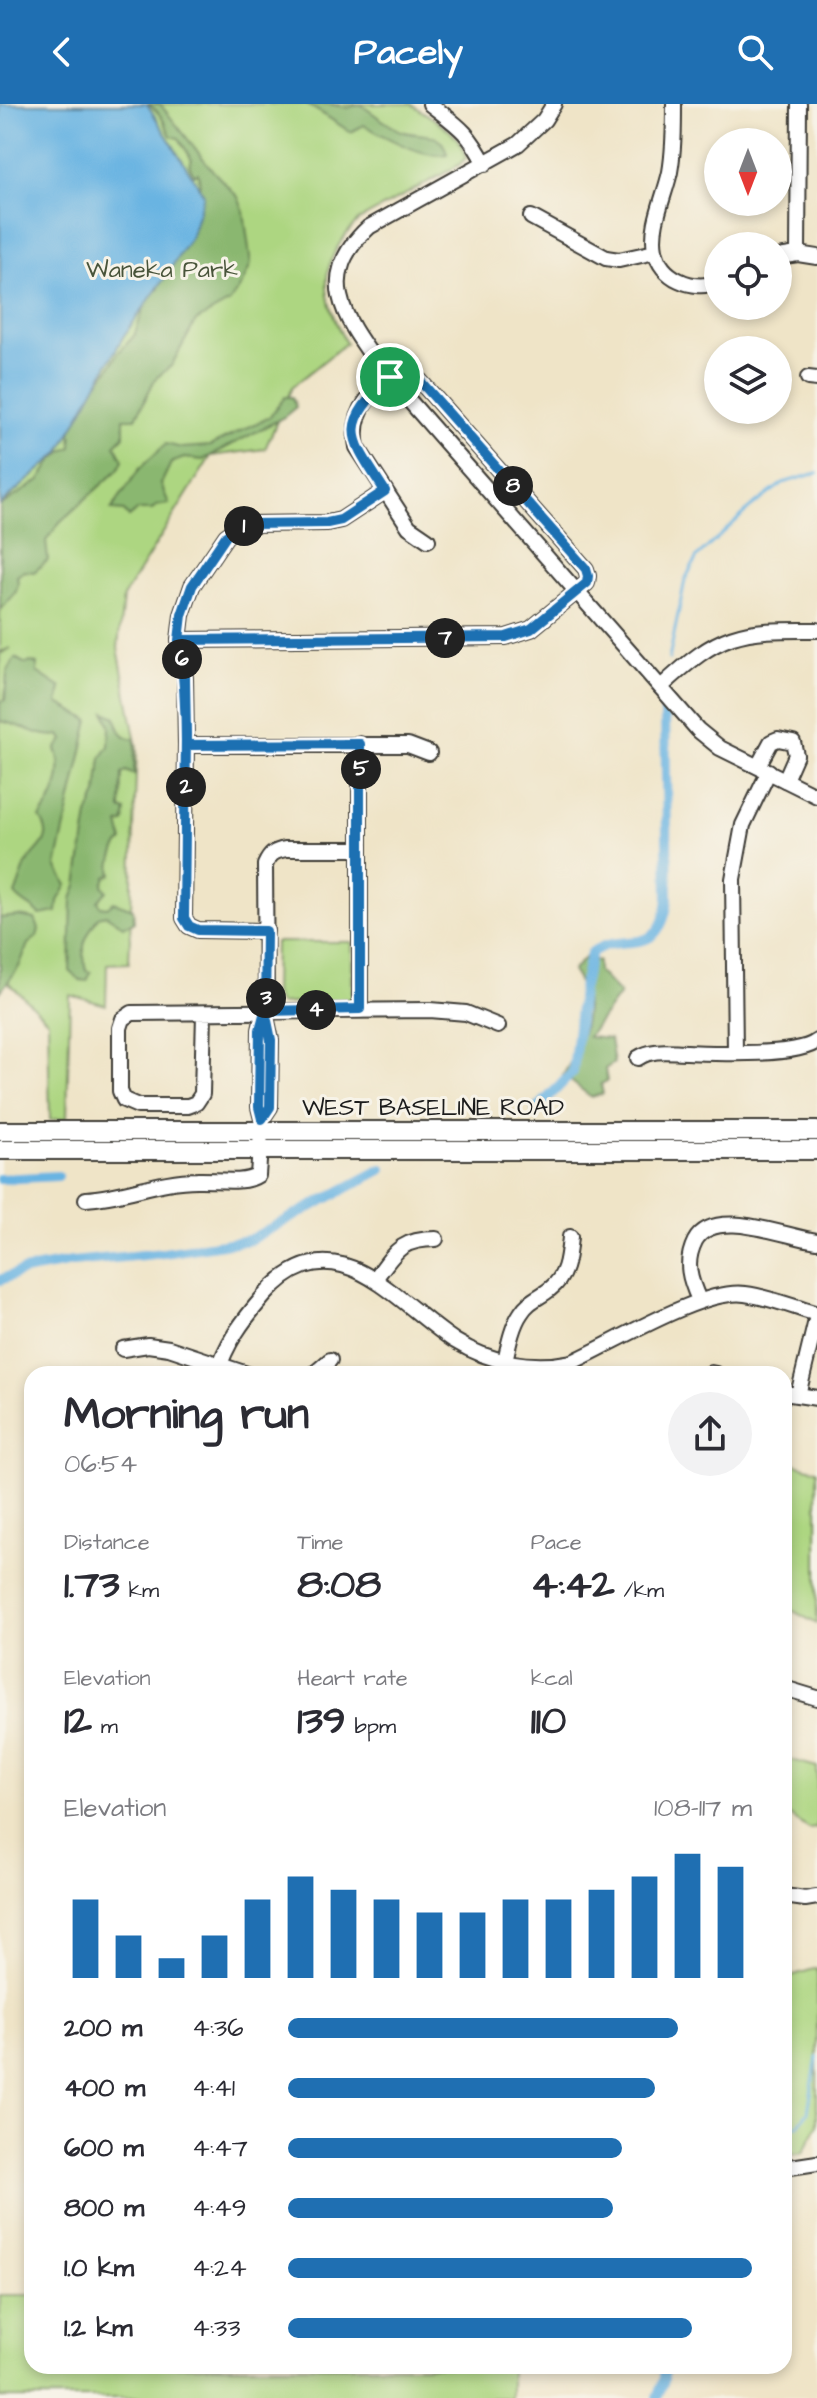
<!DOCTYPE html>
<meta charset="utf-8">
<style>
:root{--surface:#fff;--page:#f2f2f3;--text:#2b2b33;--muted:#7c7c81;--accent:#1f6fb2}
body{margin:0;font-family:"Architects Daughter",sans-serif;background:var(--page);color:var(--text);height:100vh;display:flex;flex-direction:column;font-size:30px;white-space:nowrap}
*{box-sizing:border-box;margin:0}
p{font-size:26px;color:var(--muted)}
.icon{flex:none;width:44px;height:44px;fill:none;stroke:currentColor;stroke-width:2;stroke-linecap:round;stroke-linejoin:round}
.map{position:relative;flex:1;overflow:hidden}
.sheet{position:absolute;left:24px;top:1262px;width:768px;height:1008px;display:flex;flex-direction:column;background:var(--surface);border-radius:24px;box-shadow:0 4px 12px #0003}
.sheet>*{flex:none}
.needle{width:52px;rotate:180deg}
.tools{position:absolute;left:704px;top:24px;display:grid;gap:16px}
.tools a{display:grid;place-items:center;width:88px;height:88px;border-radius:50%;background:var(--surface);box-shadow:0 4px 12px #0003;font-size:40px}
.pin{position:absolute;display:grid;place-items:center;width:68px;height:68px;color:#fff;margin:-34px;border:4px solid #fff;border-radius:50%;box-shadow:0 2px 8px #0007}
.km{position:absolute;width:40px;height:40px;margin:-20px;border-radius:50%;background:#222;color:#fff;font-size:22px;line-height:40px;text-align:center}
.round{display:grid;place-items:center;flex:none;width:84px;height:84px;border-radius:42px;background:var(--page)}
.overview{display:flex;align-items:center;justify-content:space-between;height:136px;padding:0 40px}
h1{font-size:44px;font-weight:700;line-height:60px}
.stats{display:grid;grid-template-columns:repeat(3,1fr);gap:12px;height:136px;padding:8px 40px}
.stats div{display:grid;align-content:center}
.stats b{font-size:40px;font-weight:700}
.stats small{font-size:22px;font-weight:400}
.stats p{font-size:22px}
.chart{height:224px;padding:16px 40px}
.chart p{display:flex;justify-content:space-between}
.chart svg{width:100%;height:144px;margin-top:8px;stroke:var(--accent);stroke-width:6}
ul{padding:0 40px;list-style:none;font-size:26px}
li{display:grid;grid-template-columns:128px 96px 1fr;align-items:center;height:60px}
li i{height:20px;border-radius:10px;background:var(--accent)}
header{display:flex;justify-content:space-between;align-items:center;height:104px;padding:0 40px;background:var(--accent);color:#fff;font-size:36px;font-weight:700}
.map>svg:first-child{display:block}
.green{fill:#add681;stroke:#64794e;stroke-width:2}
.forest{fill:#8ab76f;stroke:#536a46;stroke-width:2}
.water{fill:#69b4e2;stroke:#42687f;stroke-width:2}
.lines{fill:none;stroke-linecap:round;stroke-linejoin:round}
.stream{stroke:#69b4e2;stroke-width:3}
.canal{stroke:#69b4e2;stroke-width:10}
.minor-casing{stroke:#3c3a36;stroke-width:18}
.major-casing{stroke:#3c3a36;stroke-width:22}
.minor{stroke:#fff;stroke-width:14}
.major{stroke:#fff;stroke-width:18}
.route-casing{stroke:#fff;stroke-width:16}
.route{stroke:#1f6fb2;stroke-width:10}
.labels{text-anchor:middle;stroke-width:6;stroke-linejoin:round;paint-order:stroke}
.park-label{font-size:24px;fill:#48543a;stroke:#f7f3e8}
.street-label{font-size:24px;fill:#1c1c1c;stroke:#f7f3e8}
</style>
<header><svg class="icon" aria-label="back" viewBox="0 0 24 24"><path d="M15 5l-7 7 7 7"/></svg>Pacely<svg class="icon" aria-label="search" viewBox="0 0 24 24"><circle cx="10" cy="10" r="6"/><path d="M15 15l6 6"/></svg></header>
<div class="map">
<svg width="817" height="2294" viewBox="0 0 817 2294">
<rect width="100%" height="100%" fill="#f7f3e8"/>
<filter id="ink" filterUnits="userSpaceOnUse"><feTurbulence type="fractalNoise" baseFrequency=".0125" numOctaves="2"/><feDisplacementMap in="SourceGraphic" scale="16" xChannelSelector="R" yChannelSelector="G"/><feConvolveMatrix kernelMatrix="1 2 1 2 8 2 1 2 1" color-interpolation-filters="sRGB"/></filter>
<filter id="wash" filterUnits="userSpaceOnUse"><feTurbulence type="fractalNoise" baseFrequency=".006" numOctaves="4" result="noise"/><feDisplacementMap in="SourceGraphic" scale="32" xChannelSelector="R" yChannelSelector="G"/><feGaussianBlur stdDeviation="1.8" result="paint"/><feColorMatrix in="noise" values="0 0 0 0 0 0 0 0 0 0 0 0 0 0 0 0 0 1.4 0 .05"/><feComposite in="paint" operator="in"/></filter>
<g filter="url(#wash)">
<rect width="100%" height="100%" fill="#efe4c7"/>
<g class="green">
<path d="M0,0H411C430,13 463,29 466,54L459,61L359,116C318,157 319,190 346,239L292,283L265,345L211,352L123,493L118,544L137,644L129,859L107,860L106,901L70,891L67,1014L50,1016L48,917L3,873H0V550L11,544L0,548Z"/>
<polygon points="275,838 352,838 352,895 279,900 274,890"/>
<polygon points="784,1357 817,1366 817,1520 784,1502"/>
<polygon points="784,1654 817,1663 817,1724 809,1725 784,1708"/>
<polygon points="817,1864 817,2022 803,2049 784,2052 784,1874"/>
<polygon points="0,2191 32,2191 32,2262 511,2262 511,2294 0,2294"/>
</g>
<g class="forest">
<path d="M147,0H160L214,68L238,93L244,108L251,160L242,180L230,198L196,217L171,262L155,275L136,314H124V332L115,341L123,356L119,365L60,418L46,437L48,456L34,468L24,467L17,472C21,490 10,493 0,506V402L40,376L53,356L63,347L72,343L71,327L96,281L111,262L118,249L134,232L149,190L159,185C159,177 158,166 161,159C174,126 208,109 198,69L194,71L189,61L192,56L179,34L171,32C165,20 160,6 147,0Z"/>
<path d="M305,0H329L348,4L360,0C373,9 385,19 399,26C418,35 441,23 447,50C426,56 383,32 364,21L351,28C335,19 322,8 305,0Z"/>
<polygon points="285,293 292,293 296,303 284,313 203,356 184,354 171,359 161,380 169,400 156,402 152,406 138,406 129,413 124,407 111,406 140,364 166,340 182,344 210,342 269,313"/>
<path d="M15,554L26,560L31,558L37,560V568L61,584L58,599L89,616L56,762L67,781L58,797L57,808L40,811C33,802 21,799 15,790C19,781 22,768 27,759C37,742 56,737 40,714C55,695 65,667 56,645L63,636L60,631C40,635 21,620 0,617V598L5,596L7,569Z"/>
<path d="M105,608L116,613C118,625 122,634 135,635L134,671L126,667L122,670L121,705L126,707L124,719L119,720L123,737C115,743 109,761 112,770L106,773L103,781L107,787L98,797L101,802L107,803L114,798L133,805L134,818L123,822L106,811L98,813C84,836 81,838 86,867L91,868L87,877L80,876L70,867L72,795L77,781L88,711L97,690L101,654L109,642L110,622Z"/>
<polygon points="19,812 35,815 39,825 37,833 28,840 19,863 0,888 0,814"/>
<path d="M584,854L598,857V867L620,890L588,933L610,935L614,959L605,965L607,977L601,980L603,990L591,993L563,971C575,952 592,913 584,890C582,882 576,874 572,867Z"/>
</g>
<polygon class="water" points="0,0 147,0 204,91 192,131 164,175 123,233 59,349 0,401"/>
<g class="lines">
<g class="stream">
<polyline points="669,555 685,476 697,453 750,404 783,379 817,369"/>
<polyline points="784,2022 798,2021 808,2008 817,1953"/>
</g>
<g class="canal">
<path d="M536,1006L573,968L582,886L591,849C623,825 660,859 668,795L665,606"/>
<polyline points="0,1075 58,1072"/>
<polyline points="0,1176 23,1167 72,1158 164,1149 249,1136 382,1065"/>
<polyline points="657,2294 664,2276 664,2262"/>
</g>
</g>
</g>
<g filter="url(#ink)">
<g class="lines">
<defs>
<g id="minor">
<path d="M430,0C458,22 468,27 485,60"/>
<path d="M554,0L544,16L518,40L369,123C314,173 344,213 379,262L698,626L720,644L817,692"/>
<path d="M674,0C674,23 674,45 670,68C665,92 650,121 655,146C660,174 693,188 718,178"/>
<polyline points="531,113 606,154 619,156 655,148"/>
<polyline points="798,150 799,0"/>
<polyline points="778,153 798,150 817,153"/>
<polyline points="808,274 817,275"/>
<path d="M179,536L506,533L531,525L587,479L588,472L586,465L406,261C377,283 349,303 357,343L409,423L428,436"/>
<path d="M661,583C720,528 738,525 817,526"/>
<polyline points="360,640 360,905"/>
<polyline points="186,641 408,641 429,649"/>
<polyline points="758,662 771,638 778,635 793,638 796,651 785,676"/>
<polyline points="266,827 198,826 189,822 184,814 186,641 185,574 179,536 182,511 192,482 226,432 237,424 251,420 327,419 341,416 385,387"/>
<polyline points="204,909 202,990 196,999 188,1002 138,1002 124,996 120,987 120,924 123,915 132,909 430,906 466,909 498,922"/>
<polyline points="735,948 733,775 743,721 769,667"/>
<path d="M638,954C653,944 671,948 687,948C715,949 798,953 817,937"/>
<polyline points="262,1015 270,1003 271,936 265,907"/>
<path d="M86,1095C124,1093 159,1076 197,1076C215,1075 243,1081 258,1071L262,1015L259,1003L260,926L266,897L265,761C270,750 274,747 286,745H360"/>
<path d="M375,1175C395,1148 400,1135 436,1135"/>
<path d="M699,1196C690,1176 684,1159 695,1137C714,1102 785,1133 817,1137"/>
<polyline points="123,1245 148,1241 169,1244 247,1270"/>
<polyline points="711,1269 716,1270"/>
<path d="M217,1270C225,1240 244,1215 264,1192C334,1111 395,1198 455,1237C490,1259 533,1266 572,1258C614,1239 703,1184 745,1190C769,1193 794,1203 817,1210"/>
<polyline points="314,1270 330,1256"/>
<path d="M502,1270C507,1251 510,1225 521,1209C529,1196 539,1194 550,1185C567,1172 568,1153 570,1133"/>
<polyline points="784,1289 817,1294"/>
<polyline points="798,1291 817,1212"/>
<polyline points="784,1584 817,1594"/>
<polyline points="784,1792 805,1795 817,1793"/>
<polyline points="784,2064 817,2059"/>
</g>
<g id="major">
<polyline points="0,1027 817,1027"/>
<polyline points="0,1046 817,1046"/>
</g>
</defs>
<use href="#minor" class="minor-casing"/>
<use href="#major" class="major-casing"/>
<use href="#minor" class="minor"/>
<use href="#major" class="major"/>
</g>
</g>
<g class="lines" filter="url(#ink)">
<defs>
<path id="route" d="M390,273C338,324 349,331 385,387L341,416L327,419L251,420L237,424L226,432L192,482L182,511L179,536L185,574L186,630L184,814L189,822L198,826L266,827L265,907L260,926L259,1003L262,1015L270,1003L271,936L265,907L360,905V640L186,641C186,605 184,571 179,536L506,533L531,525L587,479L588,472L586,465L406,261L390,273"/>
</defs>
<use href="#route" class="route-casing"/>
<use href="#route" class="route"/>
</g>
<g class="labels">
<g class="park-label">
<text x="162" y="173">Waneka Park</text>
</g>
<g class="street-label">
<text x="433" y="1011">WEST BASELINE ROAD</text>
</g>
</g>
</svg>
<div class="tools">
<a><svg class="needle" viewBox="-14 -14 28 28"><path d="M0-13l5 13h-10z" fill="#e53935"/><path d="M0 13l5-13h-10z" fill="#7c7c81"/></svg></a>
<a><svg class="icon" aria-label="locate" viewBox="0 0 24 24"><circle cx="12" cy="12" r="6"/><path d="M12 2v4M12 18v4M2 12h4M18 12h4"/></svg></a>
<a><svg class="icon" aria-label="layers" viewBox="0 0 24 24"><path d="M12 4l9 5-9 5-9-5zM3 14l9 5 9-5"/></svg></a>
</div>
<div class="pin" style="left:390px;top:273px;background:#1e9e55"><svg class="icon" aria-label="arrive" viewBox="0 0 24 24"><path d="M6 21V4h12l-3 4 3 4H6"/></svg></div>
<b class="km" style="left:244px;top:422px">1</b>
<b class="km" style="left:186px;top:683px">2</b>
<b class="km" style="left:266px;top:894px">3</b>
<b class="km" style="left:316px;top:906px">4</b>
<b class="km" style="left:361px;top:665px">5</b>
<b class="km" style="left:182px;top:555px">6</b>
<b class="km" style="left:445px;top:534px">7</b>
<b class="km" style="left:513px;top:382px">8</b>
<section class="sheet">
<div class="overview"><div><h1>Morning run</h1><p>06:54</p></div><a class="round"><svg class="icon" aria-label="share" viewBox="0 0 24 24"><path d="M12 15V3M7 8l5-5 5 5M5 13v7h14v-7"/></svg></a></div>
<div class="stats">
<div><p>Distance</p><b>1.73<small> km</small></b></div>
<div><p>Time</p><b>8:08</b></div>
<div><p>Pace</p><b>4:42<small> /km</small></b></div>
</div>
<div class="stats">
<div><p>Elevation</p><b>12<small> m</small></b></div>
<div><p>Heart rate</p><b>139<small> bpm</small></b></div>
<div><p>kcal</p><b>110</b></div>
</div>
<div class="chart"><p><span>Elevation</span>108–117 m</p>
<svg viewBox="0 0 160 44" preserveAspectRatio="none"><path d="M5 44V20M15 44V31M25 44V38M35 44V31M45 44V20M55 44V13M65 44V17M75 44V20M85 44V24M95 44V24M105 44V20M115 44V20M125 44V17M135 44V13M145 44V6M155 44V10"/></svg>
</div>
<ul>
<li><b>200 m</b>4:36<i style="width:84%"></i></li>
<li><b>400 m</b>4:41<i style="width:79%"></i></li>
<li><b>600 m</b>4:47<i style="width:72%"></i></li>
<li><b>800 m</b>4:49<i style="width:70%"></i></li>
<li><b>1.0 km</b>4:24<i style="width:100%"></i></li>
<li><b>1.2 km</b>4:33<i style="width:87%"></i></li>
</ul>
</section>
</div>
